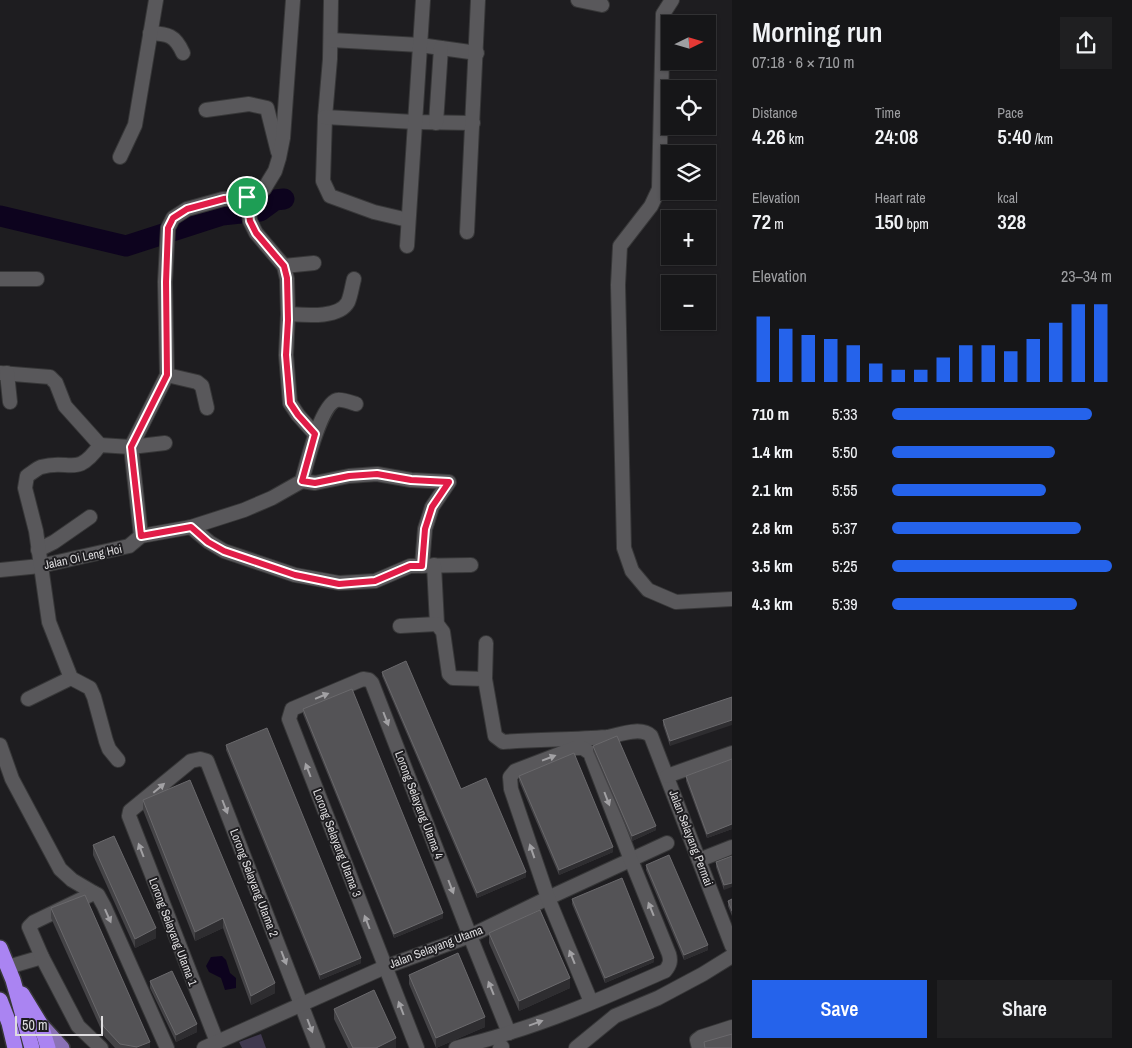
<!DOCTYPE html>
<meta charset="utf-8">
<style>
:root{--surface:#161618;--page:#1f1f21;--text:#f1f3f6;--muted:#9e9fa2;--line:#353537;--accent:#2563eb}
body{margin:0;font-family:"Archivo Narrow",sans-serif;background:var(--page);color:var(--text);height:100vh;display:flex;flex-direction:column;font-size:19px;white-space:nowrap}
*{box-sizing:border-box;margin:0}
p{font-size:16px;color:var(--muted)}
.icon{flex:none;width:28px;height:28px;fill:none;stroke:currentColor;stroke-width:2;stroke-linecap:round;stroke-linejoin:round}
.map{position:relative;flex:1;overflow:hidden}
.side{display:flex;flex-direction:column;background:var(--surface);width:400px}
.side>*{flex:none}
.needle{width:32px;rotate:85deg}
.tools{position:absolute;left:661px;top:15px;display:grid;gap:10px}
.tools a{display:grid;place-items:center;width:55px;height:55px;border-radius:0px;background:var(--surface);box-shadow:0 1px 4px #0004,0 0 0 1px var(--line);font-size:25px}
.scale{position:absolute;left:15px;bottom:12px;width:88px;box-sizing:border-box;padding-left:5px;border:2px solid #dedddf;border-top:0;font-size:14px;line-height:18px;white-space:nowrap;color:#dedddf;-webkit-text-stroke:4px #1e1d20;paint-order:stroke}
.pin{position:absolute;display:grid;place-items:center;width:42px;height:42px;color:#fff;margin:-21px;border:2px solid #fff;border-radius:50%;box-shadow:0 1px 5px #0007}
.round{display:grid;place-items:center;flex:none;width:52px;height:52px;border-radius:0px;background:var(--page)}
.summary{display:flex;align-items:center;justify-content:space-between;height:85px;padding:0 20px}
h1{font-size:28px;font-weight:600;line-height:38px}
.figures{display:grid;grid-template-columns:repeat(3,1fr);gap:8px;height:85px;padding:5px 20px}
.figures div{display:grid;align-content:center}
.figures b{font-size:21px;font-weight:600}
.figures small{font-size:14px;font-weight:400}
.figures p{font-size:14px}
.chart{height:140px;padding:10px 20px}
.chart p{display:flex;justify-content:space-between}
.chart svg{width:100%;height:90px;margin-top:5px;stroke:var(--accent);stroke-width:6}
.primary-button{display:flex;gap:10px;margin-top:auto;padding:10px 20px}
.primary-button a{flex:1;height:58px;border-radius:0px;background:var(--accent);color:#fff;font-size:20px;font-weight:600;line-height:58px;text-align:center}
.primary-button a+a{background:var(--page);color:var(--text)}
ul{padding:0 20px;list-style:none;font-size:16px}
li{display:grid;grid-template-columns:80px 60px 1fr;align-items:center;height:38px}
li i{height:12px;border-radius:6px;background:var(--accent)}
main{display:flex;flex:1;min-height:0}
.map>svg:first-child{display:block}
.green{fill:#40394f}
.water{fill:#0d031e}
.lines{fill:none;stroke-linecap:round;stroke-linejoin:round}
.river{stroke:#0d031e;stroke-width:21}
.minor-casing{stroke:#373738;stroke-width:16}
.major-casing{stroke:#373738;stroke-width:18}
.highway-casing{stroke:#373738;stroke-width:18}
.minor{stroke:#59585b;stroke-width:14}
.major{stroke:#8a72b6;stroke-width:15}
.highway{stroke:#aa84f2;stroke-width:15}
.wall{fill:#444346}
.shaded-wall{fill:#2e2d30}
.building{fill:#545356;stroke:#6a696c}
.oneway{fill:#a2a1a4}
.route-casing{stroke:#fff;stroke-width:10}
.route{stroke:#e11d48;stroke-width:6}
.labels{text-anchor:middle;stroke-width:4;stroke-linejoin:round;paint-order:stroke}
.street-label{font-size:12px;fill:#dedddf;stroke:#1e1d20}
</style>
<main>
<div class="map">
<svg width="732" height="1048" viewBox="0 0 732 1048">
<rect width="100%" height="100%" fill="#1e1d20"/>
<polygon class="green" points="261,1034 266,1048 242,1048 239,1042"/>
<polygon class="water" points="222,956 226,960 230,973 236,978 236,988 225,990 221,978 209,972 206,966 211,957"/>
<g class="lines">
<polyline class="river" points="0,216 126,246 222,215 260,211 275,200 284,199"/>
<defs>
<g id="minor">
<polyline points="331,0 330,59 325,117 323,181 330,196 374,212 408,220"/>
<polyline points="578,0 602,5"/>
<polyline points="672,0 663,14 659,189 651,206 620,246 618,285 624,548 632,571 648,590 676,602 732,599"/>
<path d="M150,33C168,34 175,35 183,53"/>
<polyline points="331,40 420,45 477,53"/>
<polyline points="206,110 249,104 267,108 278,152"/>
<polyline points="325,117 415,122 473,123"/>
<polyline points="436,123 441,48"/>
<polyline points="120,157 135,125 156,0"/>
<polyline points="247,197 250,221 256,233 284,266 287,279 288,314 286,355 290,403 298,415 315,434"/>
<polyline points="467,232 478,0"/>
<polyline points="407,246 423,0"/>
<polyline points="284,266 314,263"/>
<polyline points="0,279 37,279"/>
<path d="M288,314C304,315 339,319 348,302C351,295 352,286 354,279"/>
<polyline points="0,373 50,377 56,383 65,406 100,445"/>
<polyline points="7,373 10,402"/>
<polyline points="167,375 197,382 202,386 207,408"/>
<path d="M302,481C306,466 321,404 337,400C342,399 350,402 356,404"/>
<polyline points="191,527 209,542 224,551 295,575 339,583 375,581 410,566 471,565"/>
<polyline points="141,536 131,447 167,375 165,282 168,228 173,218 187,209 223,199 247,197 264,189 275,171 279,158 283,138 293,0"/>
<polyline points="38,550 54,542 90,517"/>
<polyline points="434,565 437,624 443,632 449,674 453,678 485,679"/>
<polyline points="0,570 40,566 129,546 141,536 191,527 244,510 272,498 302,481 315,483 349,476 377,474 411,480 449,482 432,507 425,529 422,566"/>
<polyline points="400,626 437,624"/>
<path d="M486,643L485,679L495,736L503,742C538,739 572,740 607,737C619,735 641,726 651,736L732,946"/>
<polyline points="28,699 71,678"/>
<polyline points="0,745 12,779 60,869 72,880 94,893"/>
<path d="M118,760L109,749L106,741L94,697L90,688L71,678L49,622L36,531L25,488L27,476C32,473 36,469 41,467C70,458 76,479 100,445L131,447L165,443"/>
<polyline points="667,776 732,753"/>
<polyline points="699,860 732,847"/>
<polyline points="8,967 42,957"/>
<polyline points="217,1042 129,816 130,811 191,761 200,759 207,761 318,1048"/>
<polyline points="101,1048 78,1026 42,957 29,927 34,922 94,893 98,895 104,906 167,1048"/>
<polyline points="204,1048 385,967 470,936 548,898 667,843"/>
<polyline points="417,1048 289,719 292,709 363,679 369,680 372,683 470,936 509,1033"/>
<path d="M456,1048C474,1043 491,1039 508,1033C562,1017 614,993 665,971C670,965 671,961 669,954L631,860L590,753L583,748H575L515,771L510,777L511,789L548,898L591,1002"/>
<polyline points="500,1048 502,1047"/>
<polyline points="576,1048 615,1016 658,998 703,974 732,956"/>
<polyline points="699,1048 697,1040 701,1037 732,1027"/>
</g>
<polyline id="major" points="41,1025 62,1048"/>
<g id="highway">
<polyline points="0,948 13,980 32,1048"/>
<polyline points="22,994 41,1025 48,1048"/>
<polyline points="0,1000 9,1023 15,1048"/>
</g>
</defs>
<use href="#minor" class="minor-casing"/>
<use href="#major" class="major-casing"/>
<use href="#highway" class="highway-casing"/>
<use href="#minor" class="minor"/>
<use href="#major" class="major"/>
<use href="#highway" class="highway"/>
</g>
<g class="wall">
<polygon points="382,672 461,789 526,877 477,898 382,676"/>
<polygon points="732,697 670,746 663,725 663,720"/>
<polygon points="303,709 443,918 394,938 303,714"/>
<polygon points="226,745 361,963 320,980 226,750"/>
<polygon points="593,746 656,830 632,841 593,751"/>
<polygon points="732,759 732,829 707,838 686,781 686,776"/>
<polygon points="519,776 613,852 559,875 519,781"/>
<polygon points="143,800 275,993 251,1005 223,928 195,941 143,810"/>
<polygon points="93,845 156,938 135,948 93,855"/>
<polygon points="732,856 724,890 716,867 716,862"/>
<polygon points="646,865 708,950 684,960 646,870"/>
<polygon points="572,899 654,962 605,983 572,904"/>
<polygon points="732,899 732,916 728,906 728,901"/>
<polygon points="51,908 150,1048 115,1048 104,1036 51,918"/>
<polygon points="489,933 570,988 519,1011 489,943"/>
<polygon points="409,975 485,1027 436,1048 409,984"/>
<polygon points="150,981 197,1032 176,1042 150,988"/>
<polygon points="334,1009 396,1048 348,1048 334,1019"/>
</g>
<g class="shaded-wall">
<polygon points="732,720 732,725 670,746 670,741"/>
<polygon points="732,824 732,829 707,838 707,834"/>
<polygon points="656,826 656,830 632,841 632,836"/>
<polygon points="613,847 613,852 559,875 559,870"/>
<polygon points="526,872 526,877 477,898 477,893"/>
<polygon points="732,883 732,887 724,890 724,885"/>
<polygon points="443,913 443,918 394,938 394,934"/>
<polygon points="223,918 223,928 195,941 195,932"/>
<polygon points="156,928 156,938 135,948 135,939"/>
<polygon points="708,945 708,950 684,960 684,955"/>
<polygon points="361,958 361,963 320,980 320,975"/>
<polygon points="654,958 654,962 605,983 605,978"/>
<polygon points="570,978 570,988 519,1011 519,1001"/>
<polygon points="275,983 275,993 251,1005 251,996"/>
<polygon points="485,1017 485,1027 436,1048 436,1038"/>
<polygon points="197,1024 197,1032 176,1042 176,1035"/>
<polygon points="396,1038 396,1048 376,1048"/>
<polygon points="150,1042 150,1048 137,1048 137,1047"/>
</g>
<g class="building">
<polygon points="406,661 461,789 486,778 526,872 477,893 382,672"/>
<polygon points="352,689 443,913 394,934 303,709"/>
<polygon points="732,697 732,720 670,741 663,720"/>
<polygon points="267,728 361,958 320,975 226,745"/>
<polygon points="617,736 656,826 632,836 593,746"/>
<polygon points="574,753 613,847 559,870 519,776"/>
<polygon points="732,759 732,824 707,834 686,776"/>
<polygon points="190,780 275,983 251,996 223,918 195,932 143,800"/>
<polygon points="114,836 156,928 135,939 93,845"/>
<polygon points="669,855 708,945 684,955 646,865"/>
<polygon points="732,856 732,883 724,885 716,862"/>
<polygon points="622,878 654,958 605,978 572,899"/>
<polygon points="85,895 150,1042 137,1047 120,1044 104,1027 51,908"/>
<polygon points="732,899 732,911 728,901"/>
<polygon points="540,910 570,978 519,1001 489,933"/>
<polygon points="458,953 485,1017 436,1038 409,975"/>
<polygon points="172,971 197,1024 176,1035 150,981"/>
<polygon points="374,990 396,1038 376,1048 353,1048 334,1009"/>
<polygon points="732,1034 732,1048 705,1048 704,1042"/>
</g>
<defs><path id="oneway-solid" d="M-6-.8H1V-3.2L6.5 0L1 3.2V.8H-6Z" transform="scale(1.25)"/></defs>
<g class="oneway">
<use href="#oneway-solid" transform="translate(322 696) rotate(-22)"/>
<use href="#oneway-solid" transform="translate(386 719) rotate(69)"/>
<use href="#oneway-solid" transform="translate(549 758) rotate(-21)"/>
<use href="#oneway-solid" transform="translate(308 770) rotate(-111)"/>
<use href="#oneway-solid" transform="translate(159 788) rotate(-40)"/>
<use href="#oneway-solid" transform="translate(607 799) rotate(69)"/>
<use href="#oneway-solid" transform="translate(225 807) rotate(69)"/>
<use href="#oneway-solid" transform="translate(141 850) rotate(-111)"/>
<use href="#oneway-solid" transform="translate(532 851) rotate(-109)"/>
<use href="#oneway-solid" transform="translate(451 887) rotate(69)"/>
<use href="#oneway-solid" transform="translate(651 909) rotate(-112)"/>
<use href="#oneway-solid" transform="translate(108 916) rotate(66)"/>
<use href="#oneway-solid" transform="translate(367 922) rotate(-111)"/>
<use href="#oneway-solid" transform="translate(572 957) rotate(-112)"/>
<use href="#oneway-solid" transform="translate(284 958) rotate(69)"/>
<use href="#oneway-solid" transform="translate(491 988) rotate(-112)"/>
<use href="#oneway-solid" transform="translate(401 1008) rotate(-111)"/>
<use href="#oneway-solid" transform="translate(536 1023) rotate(-20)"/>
<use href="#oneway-solid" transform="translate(310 1026) rotate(69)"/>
</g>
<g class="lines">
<defs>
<polygon id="route" points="247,197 250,221 256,233 284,266 287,278 288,320 286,355 290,403 298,415 315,434 302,481 315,483 349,476 377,474 411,480 449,482 432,507 425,529 422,566 410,566 375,581 339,584 295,575 224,551 208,542 191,527 141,536 131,447 167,375 166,282 168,228 173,218 187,209 224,199"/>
</defs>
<use href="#route" class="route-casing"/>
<use href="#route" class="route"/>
</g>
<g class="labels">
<g class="street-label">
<text transform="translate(83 557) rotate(-12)" y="4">Jalan Oi Leng Hoi</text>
<text transform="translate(419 805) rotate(69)" y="4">Lorong Selayang Utama 4</text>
<text transform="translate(691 838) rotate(69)" y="4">Jalan Selayang Permai</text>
<text transform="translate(337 843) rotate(69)" y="4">Lorong Selayang Utama 3</text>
<text transform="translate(254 883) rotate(69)" y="4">Lorong Selayang Utama 2</text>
<text transform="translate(173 932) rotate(69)" y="4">Lorong Selayang Utama 1</text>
<text transform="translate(436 947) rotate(-21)" y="4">Jalan Selayang Utama</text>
</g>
</g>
</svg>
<div class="tools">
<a><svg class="needle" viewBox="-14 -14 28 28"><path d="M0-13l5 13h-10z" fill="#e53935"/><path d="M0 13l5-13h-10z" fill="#9e9fa2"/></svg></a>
<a><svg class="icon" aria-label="locate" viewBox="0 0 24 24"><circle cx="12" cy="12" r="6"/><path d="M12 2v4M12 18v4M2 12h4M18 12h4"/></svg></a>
<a><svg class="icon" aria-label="layers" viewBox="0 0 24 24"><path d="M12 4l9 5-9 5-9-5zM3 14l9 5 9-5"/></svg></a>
<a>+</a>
<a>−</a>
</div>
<div class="scale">50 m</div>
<div class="pin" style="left:247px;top:197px;background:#1e9e55"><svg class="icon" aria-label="arrive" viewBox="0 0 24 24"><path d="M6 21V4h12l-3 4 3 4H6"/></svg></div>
</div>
<section class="side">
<div class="summary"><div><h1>Morning run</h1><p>07:18 · 6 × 710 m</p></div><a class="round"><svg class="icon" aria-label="share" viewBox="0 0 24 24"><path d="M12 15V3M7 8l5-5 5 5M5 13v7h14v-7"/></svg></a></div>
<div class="figures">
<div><p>Distance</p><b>4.26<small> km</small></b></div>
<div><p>Time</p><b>24:08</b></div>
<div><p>Pace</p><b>5:40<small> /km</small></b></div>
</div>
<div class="figures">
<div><p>Elevation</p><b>72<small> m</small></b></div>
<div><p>Heart rate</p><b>150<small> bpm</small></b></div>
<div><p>kcal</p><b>328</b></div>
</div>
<div class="chart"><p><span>Elevation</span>23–34 m</p>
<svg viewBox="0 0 160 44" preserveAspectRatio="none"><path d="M5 44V12M15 44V18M25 44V21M35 44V23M45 44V26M55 44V35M65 44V38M75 44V38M85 44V32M95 44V26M105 44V26M115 44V29M125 44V23M135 44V15M145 44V6M155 44V6"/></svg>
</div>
<ul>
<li><b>710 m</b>5:33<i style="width:91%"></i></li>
<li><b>1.4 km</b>5:50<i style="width:74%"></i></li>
<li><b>2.1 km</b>5:55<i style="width:70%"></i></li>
<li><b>2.8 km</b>5:37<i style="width:86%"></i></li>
<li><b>3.5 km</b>5:25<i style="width:100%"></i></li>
<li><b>4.3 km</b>5:39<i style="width:84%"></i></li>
</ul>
<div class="primary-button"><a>Save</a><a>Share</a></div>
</section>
</main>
